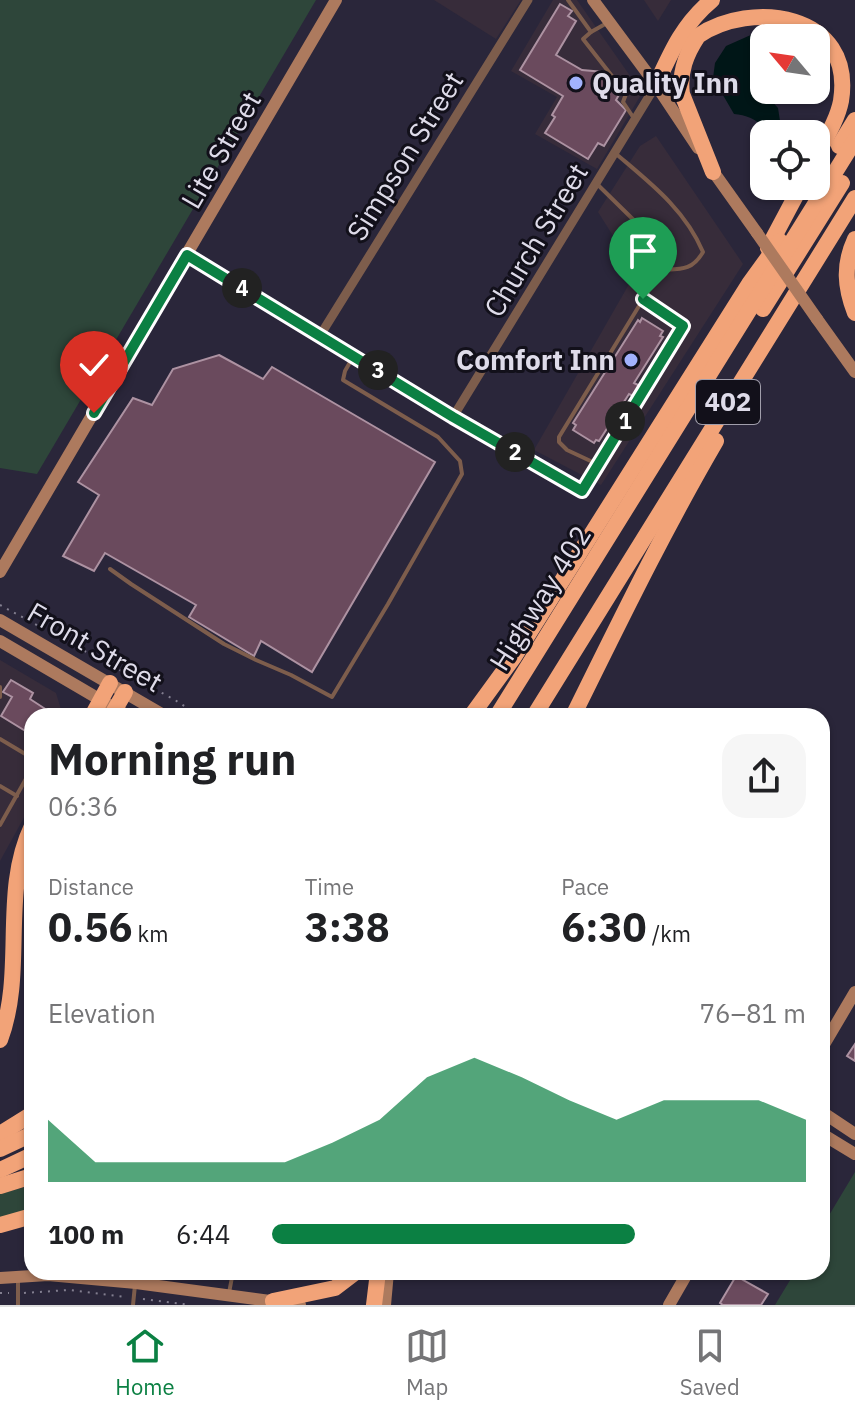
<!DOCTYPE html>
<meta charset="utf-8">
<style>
:root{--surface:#fff;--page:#f6f6f6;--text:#202124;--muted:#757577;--line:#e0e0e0;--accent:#0b8043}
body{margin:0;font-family:"IBM Plex Sans",sans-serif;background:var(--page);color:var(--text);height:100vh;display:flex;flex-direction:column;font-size:30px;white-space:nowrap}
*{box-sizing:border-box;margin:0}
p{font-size:26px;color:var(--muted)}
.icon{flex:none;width:44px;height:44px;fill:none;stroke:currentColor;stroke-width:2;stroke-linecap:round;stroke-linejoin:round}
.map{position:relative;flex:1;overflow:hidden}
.details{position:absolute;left:24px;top:708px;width:806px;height:572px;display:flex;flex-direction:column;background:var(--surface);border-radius:24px;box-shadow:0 2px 6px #0004}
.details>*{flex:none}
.needle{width:52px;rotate:299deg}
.tools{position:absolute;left:750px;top:24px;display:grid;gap:16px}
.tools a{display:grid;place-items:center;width:80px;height:80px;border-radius:16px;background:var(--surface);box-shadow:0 2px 6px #0004;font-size:40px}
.pin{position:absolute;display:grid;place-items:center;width:68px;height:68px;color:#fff;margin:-82px -34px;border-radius:50% 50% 50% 0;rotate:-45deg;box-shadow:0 0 8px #0007}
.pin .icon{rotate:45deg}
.km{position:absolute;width:40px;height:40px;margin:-20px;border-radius:50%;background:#222;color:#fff;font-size:22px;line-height:40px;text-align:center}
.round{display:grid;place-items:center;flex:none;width:84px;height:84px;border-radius:24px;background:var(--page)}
.headline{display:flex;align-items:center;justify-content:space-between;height:136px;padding:0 24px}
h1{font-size:44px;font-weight:700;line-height:60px}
.metrics{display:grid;grid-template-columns:repeat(3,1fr);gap:12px;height:136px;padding:8px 24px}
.metrics div{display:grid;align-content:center}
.metrics b{font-size:40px;font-weight:700}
.metrics small{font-size:22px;font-weight:400}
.metrics p{font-size:22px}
.chart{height:224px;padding:16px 24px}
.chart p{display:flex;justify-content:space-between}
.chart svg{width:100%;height:144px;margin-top:8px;fill:var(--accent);opacity:.7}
ul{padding:0 24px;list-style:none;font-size:26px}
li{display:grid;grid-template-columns:128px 96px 1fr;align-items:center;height:60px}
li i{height:20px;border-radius:10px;background:var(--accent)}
.menu{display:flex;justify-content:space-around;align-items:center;height:112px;border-top:2px solid var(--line);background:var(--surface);font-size:22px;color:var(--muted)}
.menu a{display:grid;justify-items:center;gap:4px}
.menu .active{color:var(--accent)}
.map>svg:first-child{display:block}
.commercial{fill:#372c3a}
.green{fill:#2e463a}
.water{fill:#001617}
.building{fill:#6a4a5d;stroke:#ad92a2;stroke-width:2}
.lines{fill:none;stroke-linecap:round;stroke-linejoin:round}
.path{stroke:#837f90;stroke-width:2;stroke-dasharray:2 6;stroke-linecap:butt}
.lane{stroke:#7d5d4c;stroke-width:4}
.street{stroke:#7d5d4c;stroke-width:9}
.secondary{stroke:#ad7a5e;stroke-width:12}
.highway{stroke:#f2a378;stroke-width:16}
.secondary-bridge{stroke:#ad7a5e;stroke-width:12}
.route-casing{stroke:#fff;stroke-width:16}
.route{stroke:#0b8043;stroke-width:10}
.poi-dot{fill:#a2b2fd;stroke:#12101a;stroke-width:3}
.labels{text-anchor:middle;stroke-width:6;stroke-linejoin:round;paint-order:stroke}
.shield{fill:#12101a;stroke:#a19eab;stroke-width:2}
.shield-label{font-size:26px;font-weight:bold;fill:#dedbe9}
.poi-label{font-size:28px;font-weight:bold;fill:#dedbe9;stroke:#12101a;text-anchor:start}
.street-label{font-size:28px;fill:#dedbe9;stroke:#12101a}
</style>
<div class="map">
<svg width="855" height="1305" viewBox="0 0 855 1305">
<rect width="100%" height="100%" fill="#2a263a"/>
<g class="commercial">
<polygon points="434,0 521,0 496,39"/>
<polygon points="553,0 577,0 642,93 597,169 535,134 557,97 511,71"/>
<polygon points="644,0 671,0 658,21"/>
<polygon points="656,136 743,264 601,485 534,450 636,272 598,212 640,146"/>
<polygon points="0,660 56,693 63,716 32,716 32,803 0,861"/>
</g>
<g class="green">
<polygon points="0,0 316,0 37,474 0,468"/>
<polygon points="855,1172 855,1305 775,1305 795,1272 822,1272 822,1227"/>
<polygon points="32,1185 32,1209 0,1219 0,1194"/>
</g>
<path class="water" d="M753,34L764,45V80L760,88L778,108L782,134H767C762,121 747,115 734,114L713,78L715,63L726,46Z"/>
<g class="building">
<polygon points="560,4 572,11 568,16 576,21 556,55 582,70 604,72 620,93 616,100 626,110 604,146 598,143 588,159 545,133 555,117 552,115 563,96 520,70"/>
<polygon points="642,318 663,331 660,336 663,337 634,383 640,386 633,396 629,394 599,441 596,440 594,443 573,430 576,425 573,423 638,320 640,322"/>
<polygon points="219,355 263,379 272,367 435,462 312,672 261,641 254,656 189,617 196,605 105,553 94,571 63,556 99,495 78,482 133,398 152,405 173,369"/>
<polygon points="11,680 33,693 30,699 50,712 48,716 32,716 32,735 1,716 12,697 3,692"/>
<polygon points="855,1044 855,1061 847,1056"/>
<polygon points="736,1276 768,1294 761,1305 723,1305 720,1303"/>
</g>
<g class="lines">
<g class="path">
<polyline points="0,605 175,700 200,716"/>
<polyline points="0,1293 9,1293"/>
<polyline points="24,1293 69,1290 125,1297"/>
<polyline points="143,1299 190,1305"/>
</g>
<g class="lane">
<polyline points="568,0 591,32 607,23"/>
<polyline points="591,32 583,39 626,94 623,102 635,120"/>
<path d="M615,153C649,182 685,209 703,252C692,271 681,269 661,270"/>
<path d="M598,185L649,235L661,270C627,326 593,381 559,437V442L567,450L597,464L683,326L643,299"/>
<polyline points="583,489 597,464"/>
<polyline points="110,569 131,584 224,644 256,660 291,675 332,697 388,604 462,474 460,461 438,437 343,380 345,371 353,357"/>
<polyline points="0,687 0,697"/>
<polyline points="0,739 32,758"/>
<polyline points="0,786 17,796"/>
<polyline points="0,825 32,768"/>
<polyline points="18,1279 18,1305"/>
<polyline points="229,1293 233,1272"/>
<polyline points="133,1305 135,1285"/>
</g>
<g class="street">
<polyline points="187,255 453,417 582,491"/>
<polyline points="321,334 528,0"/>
<polyline points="453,417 656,85"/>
</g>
<g class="secondary">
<polyline points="593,0 656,85 698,148"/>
<polyline points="710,167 757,233"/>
<polyline points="817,319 855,372"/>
<polyline points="0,572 336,0"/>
<polyline points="0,620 165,716"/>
<polyline points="0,641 128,716"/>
<polyline points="822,1048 855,992"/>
<polyline points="822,1112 855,1134"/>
<polyline points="822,1134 855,1154"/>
<polyline points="0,1278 48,1275 136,1283 300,1305"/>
<polyline points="385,1305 388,1272"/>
<polyline points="669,1305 688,1272"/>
</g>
<g class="highway">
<path d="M656,85C671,52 683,24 712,0"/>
<polyline points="839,146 855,120"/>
<path d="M713,172L682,94C679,72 686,54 698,36C750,0 855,12 841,101C837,121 825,139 816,157"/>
<path d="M855,239C843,265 845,287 855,313"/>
<polyline points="768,248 801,186"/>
<polyline points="763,309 842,183"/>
<polyline points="92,716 110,683"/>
<polyline points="111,716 125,692"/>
<polyline points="471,716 514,657 749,284 780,241"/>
<polyline points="497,716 855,140"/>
<polyline points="534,716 855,198"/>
<path d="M573,716C619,623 664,530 716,441"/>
<path d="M0,1040C26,971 0,893 32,826"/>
<polyline points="0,1134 32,1114"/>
<polyline points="0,1149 32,1134"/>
<polyline points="0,1170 32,1155"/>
<polyline points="0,1186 32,1176"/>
<polyline points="0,1225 32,1216"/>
<polyline points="273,1301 335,1288 356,1272"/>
<polyline points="374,1305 378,1272"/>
</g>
<polyline class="secondary-bridge" points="757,233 817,319"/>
</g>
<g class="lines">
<defs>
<polyline id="route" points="94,413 187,255 453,417 582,491 683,326 643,299"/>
</defs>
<use href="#route" class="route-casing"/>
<use href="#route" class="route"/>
</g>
<g class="poi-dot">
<circle cx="576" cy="83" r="8"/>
<circle cx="631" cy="360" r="8"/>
</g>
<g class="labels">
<rect class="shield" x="696" y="380" width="64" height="44" rx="6"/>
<g class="shield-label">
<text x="728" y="411">402</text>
</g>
<g class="poi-label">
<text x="592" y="93">Quality Inn</text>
<text x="615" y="370" text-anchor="end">Comfort Inn</text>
</g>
<g class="street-label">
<text transform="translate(221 150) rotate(-60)" y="10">Lite Street</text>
<text transform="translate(405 156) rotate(-58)" y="10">Simpson Street</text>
<text transform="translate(536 240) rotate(-59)" y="10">Church Street</text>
<text transform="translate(540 598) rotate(-58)" y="10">Highway 402</text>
<text transform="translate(95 647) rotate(30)" y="10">Front Street</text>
</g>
</g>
</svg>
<div class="tools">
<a><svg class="needle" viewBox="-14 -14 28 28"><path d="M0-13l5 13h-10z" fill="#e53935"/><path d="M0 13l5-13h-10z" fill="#757577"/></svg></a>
<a><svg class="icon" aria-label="locate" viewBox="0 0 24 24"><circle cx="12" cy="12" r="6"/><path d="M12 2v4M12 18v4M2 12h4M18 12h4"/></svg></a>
</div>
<div class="pin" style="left:643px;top:299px;background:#1e9e55"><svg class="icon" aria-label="arrive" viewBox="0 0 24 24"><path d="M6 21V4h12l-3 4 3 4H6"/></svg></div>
<div class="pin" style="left:94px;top:413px;background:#d93025"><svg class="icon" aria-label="check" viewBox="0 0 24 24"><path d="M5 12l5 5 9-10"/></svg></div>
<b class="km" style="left:625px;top:421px">1</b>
<b class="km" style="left:515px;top:452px">2</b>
<b class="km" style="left:378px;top:370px">3</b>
<b class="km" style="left:242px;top:288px">4</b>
<section class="details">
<div class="headline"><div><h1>Morning run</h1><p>06:36</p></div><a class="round"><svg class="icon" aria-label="share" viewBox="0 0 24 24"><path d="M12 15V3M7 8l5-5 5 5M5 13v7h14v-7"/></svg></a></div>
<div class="metrics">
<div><p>Distance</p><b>0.56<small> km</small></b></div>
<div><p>Time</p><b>3:38</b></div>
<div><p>Pace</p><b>6:30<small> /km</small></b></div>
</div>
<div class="chart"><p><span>Elevation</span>76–81 m</p>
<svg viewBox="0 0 160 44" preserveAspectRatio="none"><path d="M0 44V25L10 38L20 38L30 38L40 38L50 38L60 32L70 25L80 12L90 6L100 12L110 19L120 25L130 19L140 19L150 19L160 25V44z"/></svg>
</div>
<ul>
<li><b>100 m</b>6:44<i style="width:68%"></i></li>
</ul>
</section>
</div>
<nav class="menu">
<a class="active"><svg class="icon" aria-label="home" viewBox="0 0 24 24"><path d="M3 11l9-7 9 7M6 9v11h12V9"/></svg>Home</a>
<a><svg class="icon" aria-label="map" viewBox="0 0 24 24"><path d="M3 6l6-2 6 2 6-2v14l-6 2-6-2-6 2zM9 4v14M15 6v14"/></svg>Map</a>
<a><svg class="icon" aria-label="saved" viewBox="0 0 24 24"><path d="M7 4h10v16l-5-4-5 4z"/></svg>Saved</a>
</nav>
